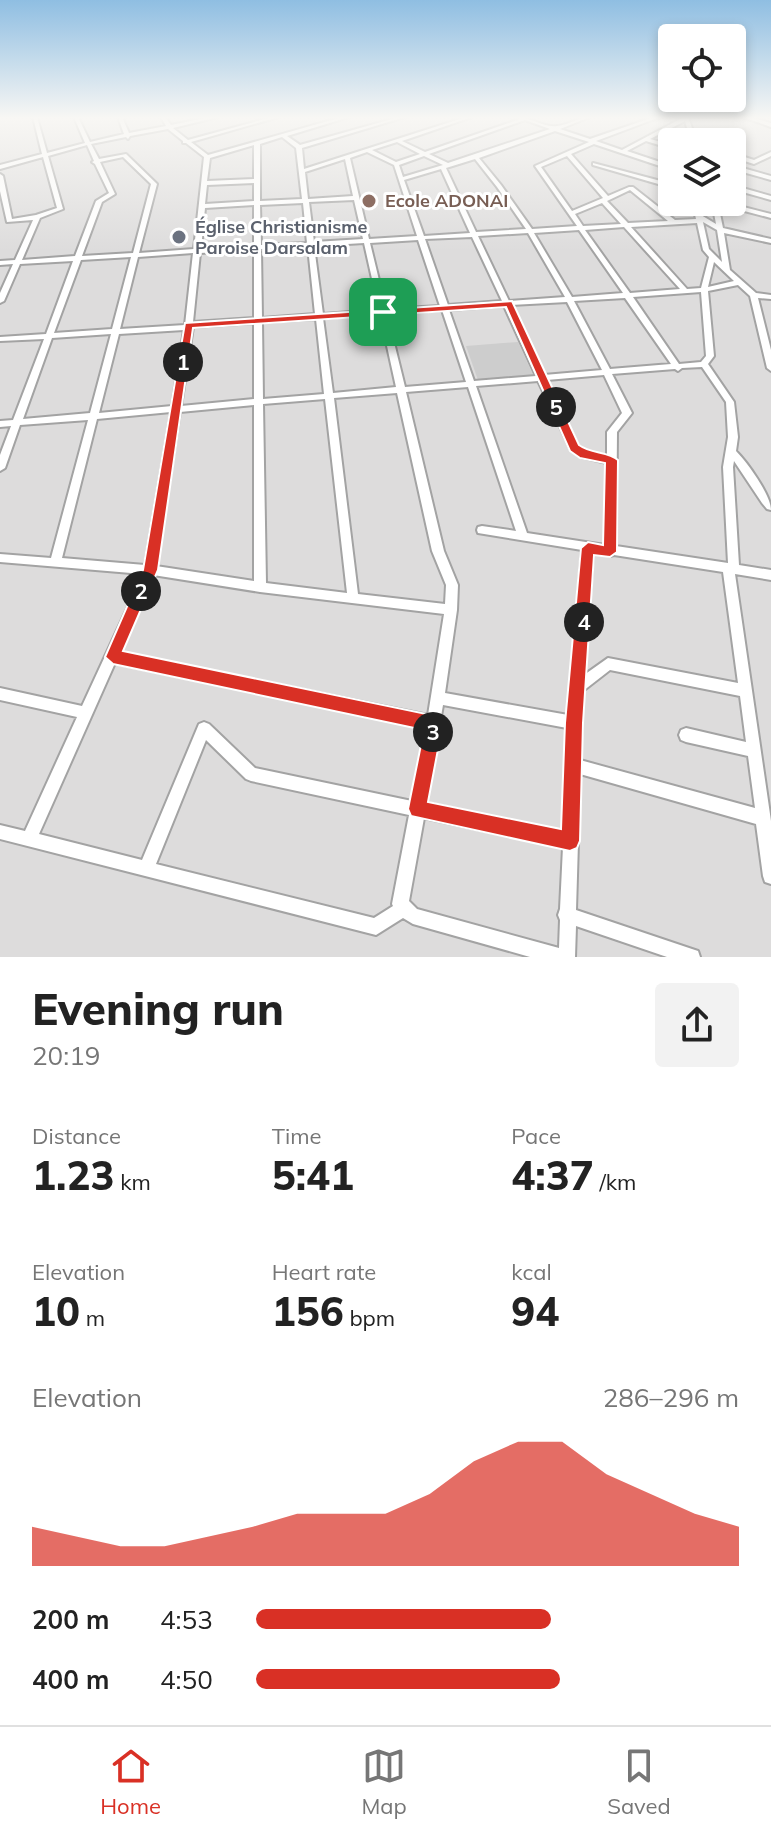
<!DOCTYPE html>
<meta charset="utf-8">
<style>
:root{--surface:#fff;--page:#f2f2f2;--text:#222;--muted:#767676;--line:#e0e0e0;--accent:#d93025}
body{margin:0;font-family:Mulish,sans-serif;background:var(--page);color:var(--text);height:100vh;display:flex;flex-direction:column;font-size:30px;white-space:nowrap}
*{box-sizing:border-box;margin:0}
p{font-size:26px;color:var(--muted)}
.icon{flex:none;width:44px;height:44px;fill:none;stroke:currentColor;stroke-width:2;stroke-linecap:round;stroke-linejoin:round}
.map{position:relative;height:957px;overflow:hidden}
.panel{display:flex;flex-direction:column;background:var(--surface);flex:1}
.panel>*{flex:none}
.buttons{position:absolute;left:658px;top:24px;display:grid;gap:16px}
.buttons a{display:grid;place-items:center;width:88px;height:88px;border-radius:8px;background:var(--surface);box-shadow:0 4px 12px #0003;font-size:40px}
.pin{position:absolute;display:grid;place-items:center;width:68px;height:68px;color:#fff;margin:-34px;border-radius:16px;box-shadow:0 4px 12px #0006}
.km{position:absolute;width:40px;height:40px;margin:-20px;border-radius:50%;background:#222;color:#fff;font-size:22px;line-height:40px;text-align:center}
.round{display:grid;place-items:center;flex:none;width:84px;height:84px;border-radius:8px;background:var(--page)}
.headline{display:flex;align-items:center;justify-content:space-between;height:136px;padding:0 32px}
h1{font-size:44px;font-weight:800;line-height:60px}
.metrics{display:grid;grid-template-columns:repeat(3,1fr);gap:12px;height:136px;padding:8px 32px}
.metrics div{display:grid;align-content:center}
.metrics b{font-size:40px;font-weight:800}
.metrics small{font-size:22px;font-weight:400}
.metrics p{font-size:22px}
.chart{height:224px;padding:16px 32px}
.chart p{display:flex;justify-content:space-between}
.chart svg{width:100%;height:144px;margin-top:8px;fill:var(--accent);opacity:.7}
ul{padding:0 32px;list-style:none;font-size:26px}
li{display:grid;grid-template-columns:128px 96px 1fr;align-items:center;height:60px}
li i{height:20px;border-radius:10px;background:var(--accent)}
.menu{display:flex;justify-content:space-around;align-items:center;height:112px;border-top:2px solid var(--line);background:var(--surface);font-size:22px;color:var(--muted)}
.menu a{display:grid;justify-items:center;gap:4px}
.menu .current{color:var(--accent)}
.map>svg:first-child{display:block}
.residential{fill:#dddcdc;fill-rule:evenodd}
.religious{fill:#cdcdcd}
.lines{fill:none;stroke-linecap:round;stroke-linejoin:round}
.street-casing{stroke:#a3a3a3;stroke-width:4}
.street{fill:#fff;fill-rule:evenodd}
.route{fill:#d93025;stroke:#fff;stroke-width:2;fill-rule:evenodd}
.education-dot{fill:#8d6e63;stroke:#fff;stroke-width:3}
.worship-dot{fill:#6b7280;stroke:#fff;stroke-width:3}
.labels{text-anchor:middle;stroke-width:6;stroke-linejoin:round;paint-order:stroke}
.far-education-label{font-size:18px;font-weight:bold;fill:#785e54;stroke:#fff;text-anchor:start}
.far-worship-label{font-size:18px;font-weight:bold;fill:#5b616d;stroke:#fff;text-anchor:start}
</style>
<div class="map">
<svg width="771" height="957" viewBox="0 0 771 957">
<rect width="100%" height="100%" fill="#efede6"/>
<path class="residential" d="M0,117H771V957H0ZM672,142H732V202H672Z"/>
<polygon class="religious" points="518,342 533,375 478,380 466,346"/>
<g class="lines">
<defs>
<g id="street">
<path d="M33,117H37L47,153L85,143L74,117H78L90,142L124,134L118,117H122L129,133L166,126L161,117H165L171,125L210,117H218L173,128L188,140L272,117H279L191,142L208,155L342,117H349L287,136L300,145L399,117H405L302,148L304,169L466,117H472L402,141L425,152L520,119L517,117C530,117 544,128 557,126C569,125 578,117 590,117L560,129L590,139L654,117H660L596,141L622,150L684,117H688L697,142H691L685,121L650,139L672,145V149L646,141L627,151L672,166V170L594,144L571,154L608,196L629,187H633L675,220L696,219L692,202H698L701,215L716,224L712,202H724L771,214V218L718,204L723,228L771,239V243L724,233L730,270L756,293L771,295V299L758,298L771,350V371L767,368L750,296L738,285L708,291L714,356L708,364L734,402L738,437L736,451C747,462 771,495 771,510L767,509L762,503L734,461L733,467L739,565L771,570V580L735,574L771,821V884L765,882L763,876L756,824L580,774L576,910L692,949L698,951L700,957H667L576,926L575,957H530L413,924L403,918L376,935L0,839V825L25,831L77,717L0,700V688L82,706L143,574L0,562V554L51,558L88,420L20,425L5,468L0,471V455L11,426L0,427V421L13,420L44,339L0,341V337L46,334L73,261L20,264L4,301L0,303V293L13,264L0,265V261L15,260L33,220L7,222L0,191V174L3,176L12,219L36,215L57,208L43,157L0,169V165L42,154ZM525,120L550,129L448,163L429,154ZM168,129L183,141V143H186L204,157L194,249L139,253L157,184L126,154L99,159L91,144L126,137L128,139L130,136ZM555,131L589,142L535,166L577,226L532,229L501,185L479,158ZM282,137L296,148L302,199L260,201V144ZM397,142L420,154L396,162L372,150ZM87,145L94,161L92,162L95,164L109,193L96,201L75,256L22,260L40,218L63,209L48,156ZM254,145V179L207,181L210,158ZM367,152L394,165L417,236L369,239L350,158ZM424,156L443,165L403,177L399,165ZM567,156L603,198L572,211L541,167ZM123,157L151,184L133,253L82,256L102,202L115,194L100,162ZM345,159L353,196L308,199L305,172ZM475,159L497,187L526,229L476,232L446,168ZM441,169L470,233L424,236L404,180ZM254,183V201L205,204L207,185ZM630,190L668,221L628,223L607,201ZM354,200L363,239L314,242L309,202ZM303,203L307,243L261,245L260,205ZM602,203L621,224L583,226L575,214ZM254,205V246L201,249L205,208ZM703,222L717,230L722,262L709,249ZM697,223L703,250L709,257L701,288L687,289L631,227ZM624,227L680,289L630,293L585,230ZM579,230L623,293L572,297L534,233ZM528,233L565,297L509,301L478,236ZM472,237L502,301L448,305L425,239ZM418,240L440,306L386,309L370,243ZM364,243L379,310L323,314L314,246ZM308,247L315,314L262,318L261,249ZM254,250V318L193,322L200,253ZM193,253L185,325L120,329L138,257ZM131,257L112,329L54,333L81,260ZM714,262L734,281L708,287ZM701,292L706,356L701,362L679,364L633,297ZM625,298L671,364L610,369L574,301ZM567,302L602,370L544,375L511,305ZM504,306L536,376L474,381L449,310ZM442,310L466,382L405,387L387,314ZM380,314L396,387L333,393L323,318ZM316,319L324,394L263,399L262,322ZM254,323V399L181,406L193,327ZM184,330L172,406L99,413L119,334ZM111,334L90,413L23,419L52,338ZM702,367L726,402L728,437L723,467L728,563L616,546L617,432L632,413L612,374L675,369L678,371L682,368ZM604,375L622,413L607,432V456L587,452L578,446L547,380ZM538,381L571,450L581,457L607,463L605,545L527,533L476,386ZM468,387L516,531L482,526L478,527L477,530L478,533L582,550L568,715L445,693L457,610L458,585L444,551L406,392ZM397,393L432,551L446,585L445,604L358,594L334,398ZM325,399L347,593L266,583L263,404ZM254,405V581L156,566L180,412ZM171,412L145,565L62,558L97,419ZM593,552L605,554L610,556L614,555L723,572L738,683L608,658L584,675ZM153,575L260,592L444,614L428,715L119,653ZM115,663L426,728L412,801L255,768L209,724L204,722L199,724L142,860L39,834ZM610,670L740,696L746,742L686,728L681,730L679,735L681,740L686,742L748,756L755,808L580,760L583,691ZM443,705L567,728L563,832L426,803ZM206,740L246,779L251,781L409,815L392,904L393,906L374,918L156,864ZM424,818L563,847L560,909L558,915L560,920L559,948L417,909L409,901Z"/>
<polygon points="743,117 749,117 771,123 771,127"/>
<polygon points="771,152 771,156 754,164 732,157 732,153 754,160"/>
<polygon points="593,163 672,184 672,188 593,165"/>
<polygon points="732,165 771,176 771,180 732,169"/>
<polygon points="732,185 771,196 771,200 732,189"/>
</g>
</defs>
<use href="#street" class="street-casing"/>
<use href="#street" class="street"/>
</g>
<linearGradient id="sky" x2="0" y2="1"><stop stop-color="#8fbee2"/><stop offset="0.47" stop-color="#f8f7f4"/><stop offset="1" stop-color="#f8f7f4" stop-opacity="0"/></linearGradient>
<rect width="771" height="251" fill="url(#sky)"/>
<path class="route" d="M512,301L579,445C591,454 608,451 618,460L617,552L610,557L594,555L583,723L580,841L577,848L570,851L411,816L408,809L424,730L113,664L105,657L143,570L185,323ZM506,307L570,451L580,458L605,463L603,545L588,542L581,548L565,723L561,829L428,802L443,723L441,717L123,651L158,570L193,328Z"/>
<circle class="education-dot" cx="369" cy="201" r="8"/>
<circle class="worship-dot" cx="179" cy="237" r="8"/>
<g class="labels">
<g class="far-education-label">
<text x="385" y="207">Ecole ADONAI</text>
</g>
<g class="far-worship-label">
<text x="195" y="233">Église Christianisme<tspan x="195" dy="21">Paroise Darsalam</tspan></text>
</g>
</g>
</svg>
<div class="buttons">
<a><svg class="icon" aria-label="locate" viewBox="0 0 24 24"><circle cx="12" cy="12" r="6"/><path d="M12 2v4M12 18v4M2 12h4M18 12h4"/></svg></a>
<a><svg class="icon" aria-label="layers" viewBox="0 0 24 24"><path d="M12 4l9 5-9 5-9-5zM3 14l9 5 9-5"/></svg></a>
</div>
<div class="pin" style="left:383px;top:312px;background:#1e9e55"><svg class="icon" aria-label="arrive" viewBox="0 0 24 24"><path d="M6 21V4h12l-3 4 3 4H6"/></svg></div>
<b class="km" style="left:183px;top:362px">1</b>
<b class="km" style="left:141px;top:591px">2</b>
<b class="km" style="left:433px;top:732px">3</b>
<b class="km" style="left:584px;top:622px">4</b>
<b class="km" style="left:556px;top:407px">5</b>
</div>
<section class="panel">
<div class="headline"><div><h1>Evening run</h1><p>20:19</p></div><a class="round"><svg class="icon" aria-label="share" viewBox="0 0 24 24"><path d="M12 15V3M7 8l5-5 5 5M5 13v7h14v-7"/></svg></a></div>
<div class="metrics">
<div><p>Distance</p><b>1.23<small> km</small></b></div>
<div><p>Time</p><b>5:41</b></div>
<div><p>Pace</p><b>4:37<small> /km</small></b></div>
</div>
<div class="metrics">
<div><p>Elevation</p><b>10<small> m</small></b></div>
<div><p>Heart rate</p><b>156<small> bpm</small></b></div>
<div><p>kcal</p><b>94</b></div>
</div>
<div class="chart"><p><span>Elevation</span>286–296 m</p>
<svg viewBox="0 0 160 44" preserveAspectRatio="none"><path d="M0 44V32L10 35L20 38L30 38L40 35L50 32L60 28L70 28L80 28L90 22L100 12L110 6L120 6L130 16L140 22L150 28L160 32V44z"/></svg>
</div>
<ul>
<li><b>200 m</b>4:53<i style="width:61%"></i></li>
<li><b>400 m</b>4:50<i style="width:63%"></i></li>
</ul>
</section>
<nav class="menu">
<a class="current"><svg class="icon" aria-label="home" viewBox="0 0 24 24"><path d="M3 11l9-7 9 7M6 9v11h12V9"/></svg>Home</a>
<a><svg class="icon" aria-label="map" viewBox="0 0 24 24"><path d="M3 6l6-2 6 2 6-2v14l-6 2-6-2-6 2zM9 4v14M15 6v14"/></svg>Map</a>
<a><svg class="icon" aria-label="saved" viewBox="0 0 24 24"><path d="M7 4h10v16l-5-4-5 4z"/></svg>Saved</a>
</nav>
